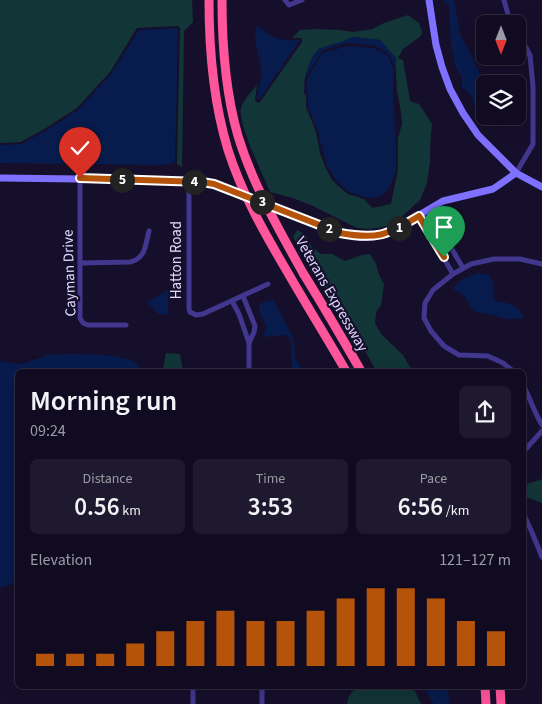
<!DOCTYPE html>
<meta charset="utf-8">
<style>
:root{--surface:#100b21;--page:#1e192e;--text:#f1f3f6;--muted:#9c9ba5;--line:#302b3f;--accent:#b45309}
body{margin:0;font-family:"Source Sans 3",sans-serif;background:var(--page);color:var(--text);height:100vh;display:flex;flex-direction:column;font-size:19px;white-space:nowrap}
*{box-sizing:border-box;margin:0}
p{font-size:16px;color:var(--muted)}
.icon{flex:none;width:28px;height:28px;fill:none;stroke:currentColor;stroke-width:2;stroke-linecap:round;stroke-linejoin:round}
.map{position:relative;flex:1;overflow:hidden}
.panel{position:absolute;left:15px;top:369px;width:511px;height:320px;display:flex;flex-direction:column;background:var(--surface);border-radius:8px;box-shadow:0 5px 20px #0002,0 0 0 1px var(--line)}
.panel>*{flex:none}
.needle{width:32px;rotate:180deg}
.buttons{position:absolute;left:476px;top:15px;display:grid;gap:10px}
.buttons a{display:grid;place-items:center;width:50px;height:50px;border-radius:8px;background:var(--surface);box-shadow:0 5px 20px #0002,0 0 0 1px var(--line);font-size:25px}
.pin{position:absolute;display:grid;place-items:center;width:42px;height:42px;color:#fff;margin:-51px -21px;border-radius:50% 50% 50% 0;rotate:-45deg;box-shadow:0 0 5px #0007}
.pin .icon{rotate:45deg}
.km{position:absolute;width:25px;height:25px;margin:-12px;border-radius:50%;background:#222;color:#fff;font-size:14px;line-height:25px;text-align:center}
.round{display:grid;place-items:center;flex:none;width:52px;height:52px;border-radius:8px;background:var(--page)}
.headline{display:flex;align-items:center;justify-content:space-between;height:85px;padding:0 15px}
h1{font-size:28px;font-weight:600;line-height:38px}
.stats{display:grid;grid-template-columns:repeat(3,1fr);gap:8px;height:85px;padding:5px 15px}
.stats div{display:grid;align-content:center;border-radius:8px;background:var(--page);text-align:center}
.stats b{font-size:25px;font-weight:600}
.stats small{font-size:14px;font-weight:400}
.stats p{font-size:14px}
.chart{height:140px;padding:10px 15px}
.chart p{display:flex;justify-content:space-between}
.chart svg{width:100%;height:90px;margin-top:5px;stroke:var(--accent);stroke-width:6}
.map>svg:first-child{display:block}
.green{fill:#123537;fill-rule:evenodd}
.water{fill:#071c4d}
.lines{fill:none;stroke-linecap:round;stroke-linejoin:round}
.street{stroke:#41378e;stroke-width:5}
.secondary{stroke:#7f71ff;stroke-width:7}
.highway{stroke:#ff559b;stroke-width:9}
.route-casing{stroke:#fff;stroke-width:10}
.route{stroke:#b45309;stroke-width:6}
.labels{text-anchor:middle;stroke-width:4.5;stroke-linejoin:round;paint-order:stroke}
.street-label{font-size:15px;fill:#e1daff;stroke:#160f2c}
</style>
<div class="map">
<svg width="542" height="704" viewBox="0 0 542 704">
<rect width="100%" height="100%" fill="#160f2c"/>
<g class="green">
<polygon points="0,0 192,0 193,22 184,31 182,167 177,164 180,28 178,26 137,28 110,72 77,108 46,128 21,142 0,143"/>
<path d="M408,15L419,23L422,31L421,36L403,49L398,58L403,60L410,101L419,104L432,124L430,147V161L427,183L420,200L398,220L388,226L370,229L357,228L313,206L293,198L270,192C264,177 237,122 241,108C244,99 251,92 257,85L255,100L258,103L260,102L302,42V40L301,38H292L300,30L316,29L340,30L353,32L372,29L384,23ZM353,37L380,40L395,58L397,91L401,112L402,124L398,138V170L391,204L372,208L364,199L348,194L336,184L332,180L325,166L320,153L316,132L306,107V96L304,93V85L306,74L319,49L342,42Z"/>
<polygon points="297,230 305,234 311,246 321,254 332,254 345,261 362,255 370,254 376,264 379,275 384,284 381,305 376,312 375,323 381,334 403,355 410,367 415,371 376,371 361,343 351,336 341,315 319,278 314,264 302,253 293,237"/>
<polygon points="166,353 180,354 182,365 183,371 162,371 163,369"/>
<polygon points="542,479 542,503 526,497 524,494 524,485"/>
<polygon points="357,686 410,686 416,693 421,704 347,704 349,696"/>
</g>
<g class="water">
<path d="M443,0H454L460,34L475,63L482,80V104L484,120H480C478,114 476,109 474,104C470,94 473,93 462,88V77L455,66L454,55L451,46L449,5L444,2Z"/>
<path d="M257,25C271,39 281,41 300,40L259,100L257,99C258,90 263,76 261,68C259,53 252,40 257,25Z"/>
<polygon points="178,28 175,163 162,165 0,163 0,145 21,144 47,130 78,110 111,74 139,30"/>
<path d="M353,37L380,40L396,58V68L389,54L374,45L348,43L323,50L305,78L306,96C301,86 309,55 319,49C322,47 328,46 331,45C339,43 346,40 353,37Z"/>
<polygon points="348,46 373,48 388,56 394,70 393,92 396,144 396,170 390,186 382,196 368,198 349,192 337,182 327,166 318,132 308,106 307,79 323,53"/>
<path d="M478,273L489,275L494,284L493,296L496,302C509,302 520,306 524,318L506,319L488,314L476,312L470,306L465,296L453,289C460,279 467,277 478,273Z"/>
<polygon points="170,289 167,315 158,314 147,302"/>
<polygon points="270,300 274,301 293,338 295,358 303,371 292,371 291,340 287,335 263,337 266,327 260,313 259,304"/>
<path d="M68,354C84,354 121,354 135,362C138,364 140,368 142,371H18L17,582L0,588V361L4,362L23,364L48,355Z"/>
<polygon points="423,686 448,686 449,704 434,704"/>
</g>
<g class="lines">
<g class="street">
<polyline points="285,0 289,5 302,0"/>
<polyline points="504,0 509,18 512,24"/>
<polyline points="516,173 533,144 533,87 530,55 518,33"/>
<polyline points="80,179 80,318 83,323 88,325 126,325"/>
<polyline points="189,182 189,309 190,312 196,315 203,314 268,284"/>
<polyline points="429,210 463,268"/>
<polyline points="419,216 453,274"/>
<path d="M80,263L130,262C146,258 145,246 149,231"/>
<polyline points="232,301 239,314 249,343 254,332 255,326 243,296"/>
<polyline points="249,343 249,371"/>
<polyline points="513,371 503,363 488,356 459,355 444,346 431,331 424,318 425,303 433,290 453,274 471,264 494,259 520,259 542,264"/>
<path d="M524,387C531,400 534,412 542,425"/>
<polyline points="524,451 542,431"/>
<polyline points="524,515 531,530 542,557"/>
<polyline points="193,704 193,686"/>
<polyline points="262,704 262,686"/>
</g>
<g class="secondary">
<polyline points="429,0 436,45 442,67 450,89 463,113 478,135 516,173 542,187"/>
<polyline points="0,178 80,179 202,182 215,184 340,233 359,237 372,237 385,234 399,227 443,201 493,189 516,173"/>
</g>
<g class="highway">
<path d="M209,0C209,51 213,101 228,150C242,194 265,234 288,273C307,306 327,338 346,371"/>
<path d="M222,0C222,46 225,91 238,136C253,185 278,228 303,273C323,305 342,338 361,371"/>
<polyline points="485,686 486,704"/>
<polyline points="500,686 501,704"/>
</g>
</g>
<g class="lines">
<defs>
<path id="route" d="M80,178L202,182L214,184L340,233C378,240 387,235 419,216L444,257"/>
</defs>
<use href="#route" class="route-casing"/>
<use href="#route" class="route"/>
</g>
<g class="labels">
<g class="street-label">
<text transform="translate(176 260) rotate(-90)" y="5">Hatton Road</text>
<text transform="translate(69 273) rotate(-92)" y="5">Cayman Drive</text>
<text transform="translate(332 294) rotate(60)" y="5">Veterans Expressway</text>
</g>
</g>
</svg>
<div class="buttons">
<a><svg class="needle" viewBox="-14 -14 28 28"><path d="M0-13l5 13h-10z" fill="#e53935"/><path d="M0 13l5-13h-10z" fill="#9c9ba5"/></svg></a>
<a><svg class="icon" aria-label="layers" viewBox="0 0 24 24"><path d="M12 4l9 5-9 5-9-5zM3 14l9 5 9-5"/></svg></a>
</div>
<div class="pin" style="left:444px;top:257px;background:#1e9e55"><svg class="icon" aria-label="arrive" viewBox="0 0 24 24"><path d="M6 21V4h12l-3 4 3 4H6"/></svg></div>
<div class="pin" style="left:80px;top:178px;background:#d93025"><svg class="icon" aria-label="check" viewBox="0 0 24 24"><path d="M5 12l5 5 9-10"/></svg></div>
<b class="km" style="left:399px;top:228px">1</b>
<b class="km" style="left:329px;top:229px">2</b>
<b class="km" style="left:262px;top:202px">3</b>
<b class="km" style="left:194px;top:182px">4</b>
<b class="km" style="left:122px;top:180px">5</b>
<section class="panel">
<div class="headline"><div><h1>Morning run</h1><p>09:24</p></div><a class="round"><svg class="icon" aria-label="share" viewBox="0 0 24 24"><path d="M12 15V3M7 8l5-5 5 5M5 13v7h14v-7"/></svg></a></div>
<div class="stats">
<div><p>Distance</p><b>0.56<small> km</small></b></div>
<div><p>Time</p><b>3:53</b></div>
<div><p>Pace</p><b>6:56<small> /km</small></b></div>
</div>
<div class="chart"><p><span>Elevation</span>121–127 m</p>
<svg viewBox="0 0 160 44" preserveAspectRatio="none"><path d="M5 44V38M15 44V38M25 44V38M35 44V33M45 44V27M55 44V22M65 44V17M75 44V22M85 44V22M95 44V17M105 44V11M115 44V6M125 44V6M135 44V11M145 44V22M155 44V27"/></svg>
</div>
</section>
</div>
